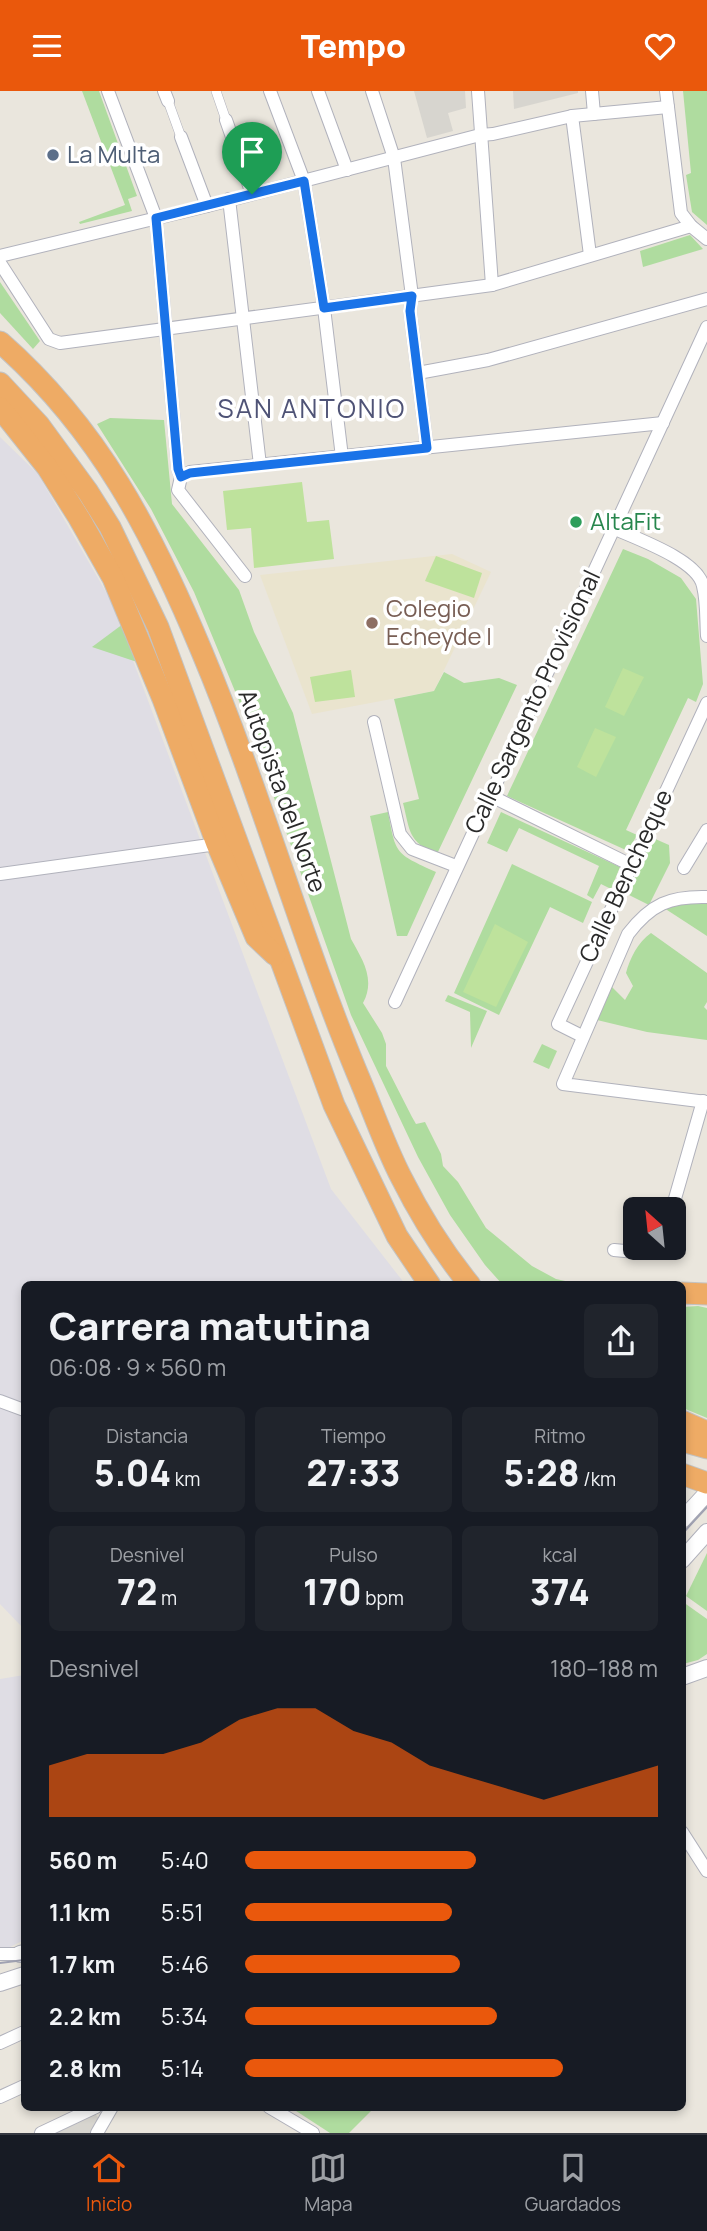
<!DOCTYPE html>
<html lang="es">
<meta charset="utf-8">
<style>
:root{--surface:#171b24;--page:#20242c;--text:#f1f3f6;--muted:#9ea1a6;--line:#363941;--accent:#ea580c}
body{margin:0;font-family:Manrope,sans-serif;background:var(--page);color:var(--text);height:100vh;display:flex;flex-direction:column;font-size:26px;white-space:nowrap}
*{box-sizing:border-box;margin:0}
p{font-size:23px;color:var(--muted)}
.icon{flex:none;width:38px;height:38px;fill:none;stroke:currentColor;stroke-width:2;stroke-linecap:round;stroke-linejoin:round}
.map{position:relative;flex:1;overflow:hidden}
.side{position:absolute;left:21px;top:1190px;width:665px;height:830px;display:flex;flex-direction:column;background:var(--surface);border-radius:10px;box-shadow:0 4px 10px #0003}
.side>*{flex:none}
.needle{width:46px;rotate:333deg}
.fabs{position:absolute;left:623px;top:1106px;display:grid;gap:14px}
.fabs a{display:grid;place-items:center;width:63px;height:63px;border-radius:10px;background:var(--surface);box-shadow:0 4px 10px #0003;font-size:35px}
.pin{position:absolute;display:grid;place-items:center;width:60px;height:60px;color:#fff;margin:-72px -30px;border-radius:50% 50% 50% 0;rotate:-45deg;box-shadow:0 0 7px #0007}
.pin .icon{rotate:45deg}
.round{display:grid;place-items:center;flex:none;width:74px;height:74px;border-radius:10px;background:var(--page)}
.overview{display:flex;align-items:center;justify-content:space-between;height:119px;padding:0 28px}
h1{font-size:38px;font-weight:800;line-height:52px}
.figures{display:grid;grid-template-columns:repeat(3,1fr);gap:10px;height:119px;padding:7px 28px}
.figures div{display:grid;align-content:center;border-radius:10px;background:var(--page);text-align:center}
.figures b{font-size:35px;font-weight:800}
.figures small{font-size:19px;font-weight:400}
.figures p{font-size:19px}
.chart{height:196px;padding:14px 28px}
.chart p{display:flex;justify-content:space-between}
.chart svg{width:100%;height:126px;margin-top:7px;fill:var(--accent);opacity:.7}
ul{padding:0 28px;list-style:none;font-size:23px}
li{display:grid;grid-template-columns:112px 84px 1fr;align-items:center;height:52px}
li i{height:18px;border-radius:9px;background:var(--accent)}
header{display:flex;justify-content:space-between;align-items:center;height:91px;padding:0 28px;background:var(--accent);color:#fff;font-size:32px;font-weight:800}
.tabs{display:flex;justify-content:space-around;align-items:center;height:98px;border-top:2px solid var(--line);background:var(--surface);font-size:19px;color:var(--muted)}
.tabs a{display:grid;justify-items:center;gap:4px}
.tabs .on{color:var(--accent)}
.map>svg:first-child{display:block}
.industrial{fill:#dfdde4}
.education{fill:#eae4ce}
.green{fill:#afdc9f}
.pitch{fill:#bee29c}
.plaza{fill:#d7d5cf}
.lines{fill:none;stroke-linecap:round;stroke-linejoin:round}
.pedestrian-casing{stroke:#b1b2bc;stroke-width:10}
.minor-casing{stroke:#b1b2bc;stroke-width:14}
.secondary-casing{stroke:#b1b2bc;stroke-width:18}
.motorway-casing{stroke:#c3c3c3;stroke-width:23}
.pedestrian{stroke:#fff;stroke-width:9}
.minor{stroke:#fff;stroke-width:12}
.secondary{stroke:#fff;stroke-width:16}
.motorway{stroke:#eeab65;stroke-width:21}
.tram{stroke:#a0a2b2;stroke-width:2}
.route-casing{stroke:#fff;stroke-width:14}
.route{stroke:#1a73e8;stroke-width:9}
.service-dot{fill:#5c6f8a;stroke:#fff;stroke-width:2.5}
.leisure-dot{fill:#2e9e5b;stroke:#fff;stroke-width:2.5}
.education-dot{fill:#8d6e63;stroke:#fff;stroke-width:2.5}
.labels{text-anchor:middle;stroke-width:7;stroke-linejoin:round;paint-order:stroke}
.service-label{font-size:24px;fill:#4e5e75;stroke:#fff;text-anchor:start}
.leisure-label{font-size:24px;fill:#27864d;stroke:#fff;text-anchor:start}
.education-label{font-size:24px;fill:#785e54;stroke:#fff;text-anchor:start}
.street-label{font-size:24px;fill:#2a2a2a;stroke:#fff}
.neighbourhood-label{font-size:26px;letter-spacing:2px;fill:#4f5376;stroke:#fff}
</style>
<header><svg class="icon" aria-label="menu" viewBox="0 0 24 24"><path d="M4 6h16M4 12h16M4 18h16"/></svg>Tempo<svg class="icon" aria-label="heart" viewBox="0 0 24 24"><path d="M12 20l-8-8c-3-5 5-10 8-4 3-6 11-1 8 4z"/></svg></header>
<div class="map">
<svg width="707" height="2042" viewBox="0 0 707 2042">
<rect width="100%" height="100%" fill="#eae6dd"/>
<g class="industrial">
<polygon points="0,346 38,383 110,508 331,1098 405,1193 24,1194 24,1538 0,1513"/>
<polygon points="24,1584 24,1849 0,1861 0,1588"/>
</g>
<polygon class="education" points="452,463 491,481 434,600 312,623 260,484"/>
<g class="green">
<polygon points="82,0 99,0 137,105 128,108 132,120 80,133 79,131 125,114"/>
<polygon points="683,0 707,0 707,134 692,121 686,84 691,82"/>
<polygon points="690,144 703,158 643,176 640,160"/>
<polygon points="0,191 40,250 33,258 0,222"/>
<path d="M110,327L164,329L172,413L239,499L254,541L293,622L351,848C362,868 376,888 363,912L382,942L386,953V975L412,1026L416,1033L425,1031L441,1063L443,1075L458,1091L486,1137L532,1175L556,1188L579,1193H502L485,1174L450,1124L418,1066L351,924L244,622L194,501L151,418L97,333Z"/>
<polygon points="623,458 648,468 681,487 696,508 703,593 696,611 688,607 626,739 637,744 628,760 507,705"/>
<polygon points="123,533 140,572 92,556"/>
<path d="M444,581L464,592L499,587L517,594L437,763C408,751 410,740 403,712L419,708L394,608L434,600Z"/>
<path d="M388,721C396,764 395,762 436,781L407,845H397L370,725Z"/>
<polygon points="501,721 620,776 611,798 601,793 593,808 587,804 599,775 519,737 507,761 487,752"/>
<polygon points="653,747 669,754 670,772 649,814 627,803"/>
<polygon points="512,773 592,811 583,832 550,816 499,924 454,902"/>
<polygon points="688,811 707,811 707,845 664,817"/>
<path d="M651,842L707,882V911L704,916L707,919V949L647,941L597,929L612,896L625,909L633,895L626,882C630,867 638,851 651,842Z"/>
<polygon points="448,904 487,920 471,957 470,921 445,910"/>
<polygon points="542,953 557,960 549,978 533,971"/>
<polygon points="698,1215 707,1217 707,1327 683,1317 683,1216"/>
<polygon points="707,1462 707,1520 686,1505"/>
<polygon points="683,1511 707,1528 707,1563 698,1569 683,1573"/>
<polygon points="290,2016 375,2016 349,2042 330,2042"/>
</g>
<g class="pitch">
<polygon points="302,391 307,431 329,429 334,468 254,477 251,437 227,439 223,400"/>
<polygon points="436,465 482,482 474,507 425,490"/>
<polygon points="623,577 644,586 624,625 605,616"/>
<polygon points="351,579 355,606 315,611 310,586"/>
<polygon points="595,637 616,646 596,686 577,676"/>
<polygon points="495,833 528,851 496,916 463,901"/>
</g>
<g class="plaza">
<polygon points="414,0 465,0 466,17 448,22 453,40 427,47"/>
<polygon points="513,0 578,0 578,2 514,18"/>
<polygon points="95,2023 99,2027 91,2042 55,2042"/>
</g>
<g class="lines">
<defs>
<g id="pedestrian">
<polyline points="216,0 226,29"/>
<polyline points="168,10 181,46"/>
</g>
<g id="minor">
<polyline points="108,0 156,127 178,378 181,386 178,399 245,485"/>
<polyline points="164,0 168,10"/>
<polyline points="270,0 304,90 324,217 342,366"/>
<polyline points="318,0 347,79"/>
<polyline points="372,0 394,67 412,205 410,220 427,357"/>
<polyline points="478,0 492,194"/>
<polyline points="592,0 594,23"/>
<polyline points="666,0 681,122 691,135 707,148"/>
<polyline points="572,25 590,164"/>
<polyline points="226,29 252,103"/>
<polyline points="181,46 207,115"/>
<polyline points="229,108 260,374"/>
<polyline points="0,165 207,115 480,44 493,43 572,25 668,16"/>
<polyline points="0,172 49,248 60,252 492,194 691,135"/>
<polyline points="418,282 488,269 707,208"/>
<polyline points="181,386 190,381 663,332"/>
<path d="M613,437C637,448 698,469 703,495C707,511 706,529 707,545"/>
<polyline points="374,631 400,743 412,758 456,775"/>
<polyline points="491,705 631,774"/>
<polyline points="684,777 707,739"/>
<polyline points="0,783 217,753"/>
<path d="M707,806C670,805 651,813 628,843L563,993L707,1011"/>
<polyline points="395,911 707,236"/>
<polyline points="582,945 558,933 707,612"/>
<polyline points="672,1118 703,1010"/>
<polyline points="614,1159 646,1162 657,1157"/>
<polyline points="0,1310 24,1319"/>
<polyline points="682,1741 707,1780"/>
<polyline points="0,1863 20,1863"/>
<polyline points="0,1952 24,1941"/>
<polyline points="0,2006 24,1995"/>
<polyline points="269,2016 313,2042"/>
<polyline points="41,2042 96,2016"/>
<polyline points="97,2042 112,2016"/>
</g>
<g id="secondary">
<polyline points="682,1429 707,1402"/>
<polyline points="682,1469 707,1441"/>
<polyline points="682,1586 707,1577"/>
<polyline points="20,1863 24,1862"/>
<polyline points="0,1892 24,1884"/>
</g>
<g id="motorway">
<path d="M0,251C99,338 152,441 202,561C260,699 300,844 357,982C372,1017 384,1053 401,1086C420,1124 443,1161 470,1194"/>
<polyline points="0,292 39,334 88,401 110,436 158,536 334,1014 397,1145 430,1194"/>
<polyline points="0,317 47,376 79,427 113,487 163,608 217,753 256,846 275,864"/>
<polyline points="682,1202 707,1203"/>
<polyline points="682,1330 707,1341"/>
<polyline points="682,1350 707,1357"/>
<polyline points="682,1383 707,1392"/>
</g>
</defs>
<use href="#pedestrian" class="pedestrian-casing"/>
<use href="#minor" class="minor-casing"/>
<use href="#secondary" class="secondary-casing"/>
<use href="#motorway" class="motorway-casing"/>
<use href="#pedestrian" class="pedestrian"/>
<use href="#minor" class="minor"/>
<use href="#secondary" class="secondary"/>
<use href="#motorway" class="motorway"/>
<g class="tram">
<polyline points="682,1443 707,1416"/>
<polyline points="0,1872 24,1869"/>
</g>
</g>
<g class="lines">
<defs>
<polygon id="route" points="304,90 324,217 412,205 410,220 427,357 190,382 181,386 178,378 156,127"/>
</defs>
<use href="#route" class="route-casing"/>
<use href="#route" class="route"/>
</g>
<circle class="service-dot" cx="53" cy="64" r="7"/>
<circle class="leisure-dot" cx="576" cy="431" r="7"/>
<circle class="education-dot" cx="372" cy="532" r="7"/>
<g class="labels">
<g class="service-label">
<text x="67" y="72">La Multa</text>
</g>
<g class="leisure-label">
<text x="590" y="439">AltaFit</text>
</g>
<g class="education-label">
<text x="386" y="526">Colegio<tspan x="386" dy="28">Echeyde I</tspan></text>
</g>
<g class="street-label">
<text transform="translate(533 611) rotate(-65)" y="8">Calle Sargento Provisional</text>
<text transform="translate(282 700) rotate(70)" y="8">Autopista del Norte</text>
<text transform="translate(626 785) rotate(-65)" y="8">Calle Bencheque</text>
</g>
<g class="neighbourhood-label">
<text x="312" y="327">SAN ANTONIO</text>
</g>
</g>
</svg>
<div class="fabs">
<a><svg class="needle" viewBox="-14 -14 28 28"><path d="M0-13l5 13h-10z" fill="#e53935"/><path d="M0 13l5-13h-10z" fill="#9ea1a6"/></svg></a>
</div>
<div class="pin" style="left:252px;top:103px;background:#1e9e55"><svg class="icon" aria-label="arrive" viewBox="0 0 24 24"><path d="M6 21V4h12l-3 4 3 4H6"/></svg></div>
<section class="side">
<div class="overview"><div><h1>Carrera matutina</h1><p>06:08 · 9 × 560 m</p></div><a class="round"><svg class="icon" aria-label="share" viewBox="0 0 24 24"><path d="M12 15V3M7 8l5-5 5 5M5 13v7h14v-7"/></svg></a></div>
<div class="figures">
<div><p>Distancia</p><b>5.04<small> km</small></b></div>
<div><p>Tiempo</p><b>27:33</b></div>
<div><p>Ritmo</p><b>5:28<small> /km</small></b></div>
</div>
<div class="figures">
<div><p>Desnivel</p><b>72<small> m</small></b></div>
<div><p>Pulso</p><b>170<small> bpm</small></b></div>
<div><p>kcal</p><b>374</b></div>
</div>
<div class="chart"><p><span>Desnivel</span>180–188 m</p>
<svg viewBox="0 0 160 44" preserveAspectRatio="none"><path d="M0 44V26L10 22L20 22L30 22L40 18L50 10L60 6L70 6L80 14L90 18L100 26L110 30L120 34L130 38L140 34L150 30L160 26V44z"/></svg>
</div>
<ul>
<li><b>560 m</b>5:40<i style="width:56%"></i></li>
<li><b>1.1 km</b>5:51<i style="width:50%"></i></li>
<li><b>1.7 km</b>5:46<i style="width:52%"></i></li>
<li><b>2.2 km</b>5:34<i style="width:61%"></i></li>
<li><b>2.8 km</b>5:14<i style="width:77%"></i></li>
</ul>
</section>
</div>
<nav class="tabs">
<a class="on"><svg class="icon" aria-label="home" viewBox="0 0 24 24"><path d="M3 11l9-7 9 7M6 9v11h12V9"/></svg>Inicio</a>
<a><svg class="icon" aria-label="map" viewBox="0 0 24 24"><path d="M3 6l6-2 6 2 6-2v14l-6 2-6-2-6 2zM9 4v14M15 6v14"/></svg>Mapa</a>
<a><svg class="icon" aria-label="saved" viewBox="0 0 24 24"><path d="M7 4h10v16l-5-4-5 4z"/></svg>Guardados</a>
</nav>
